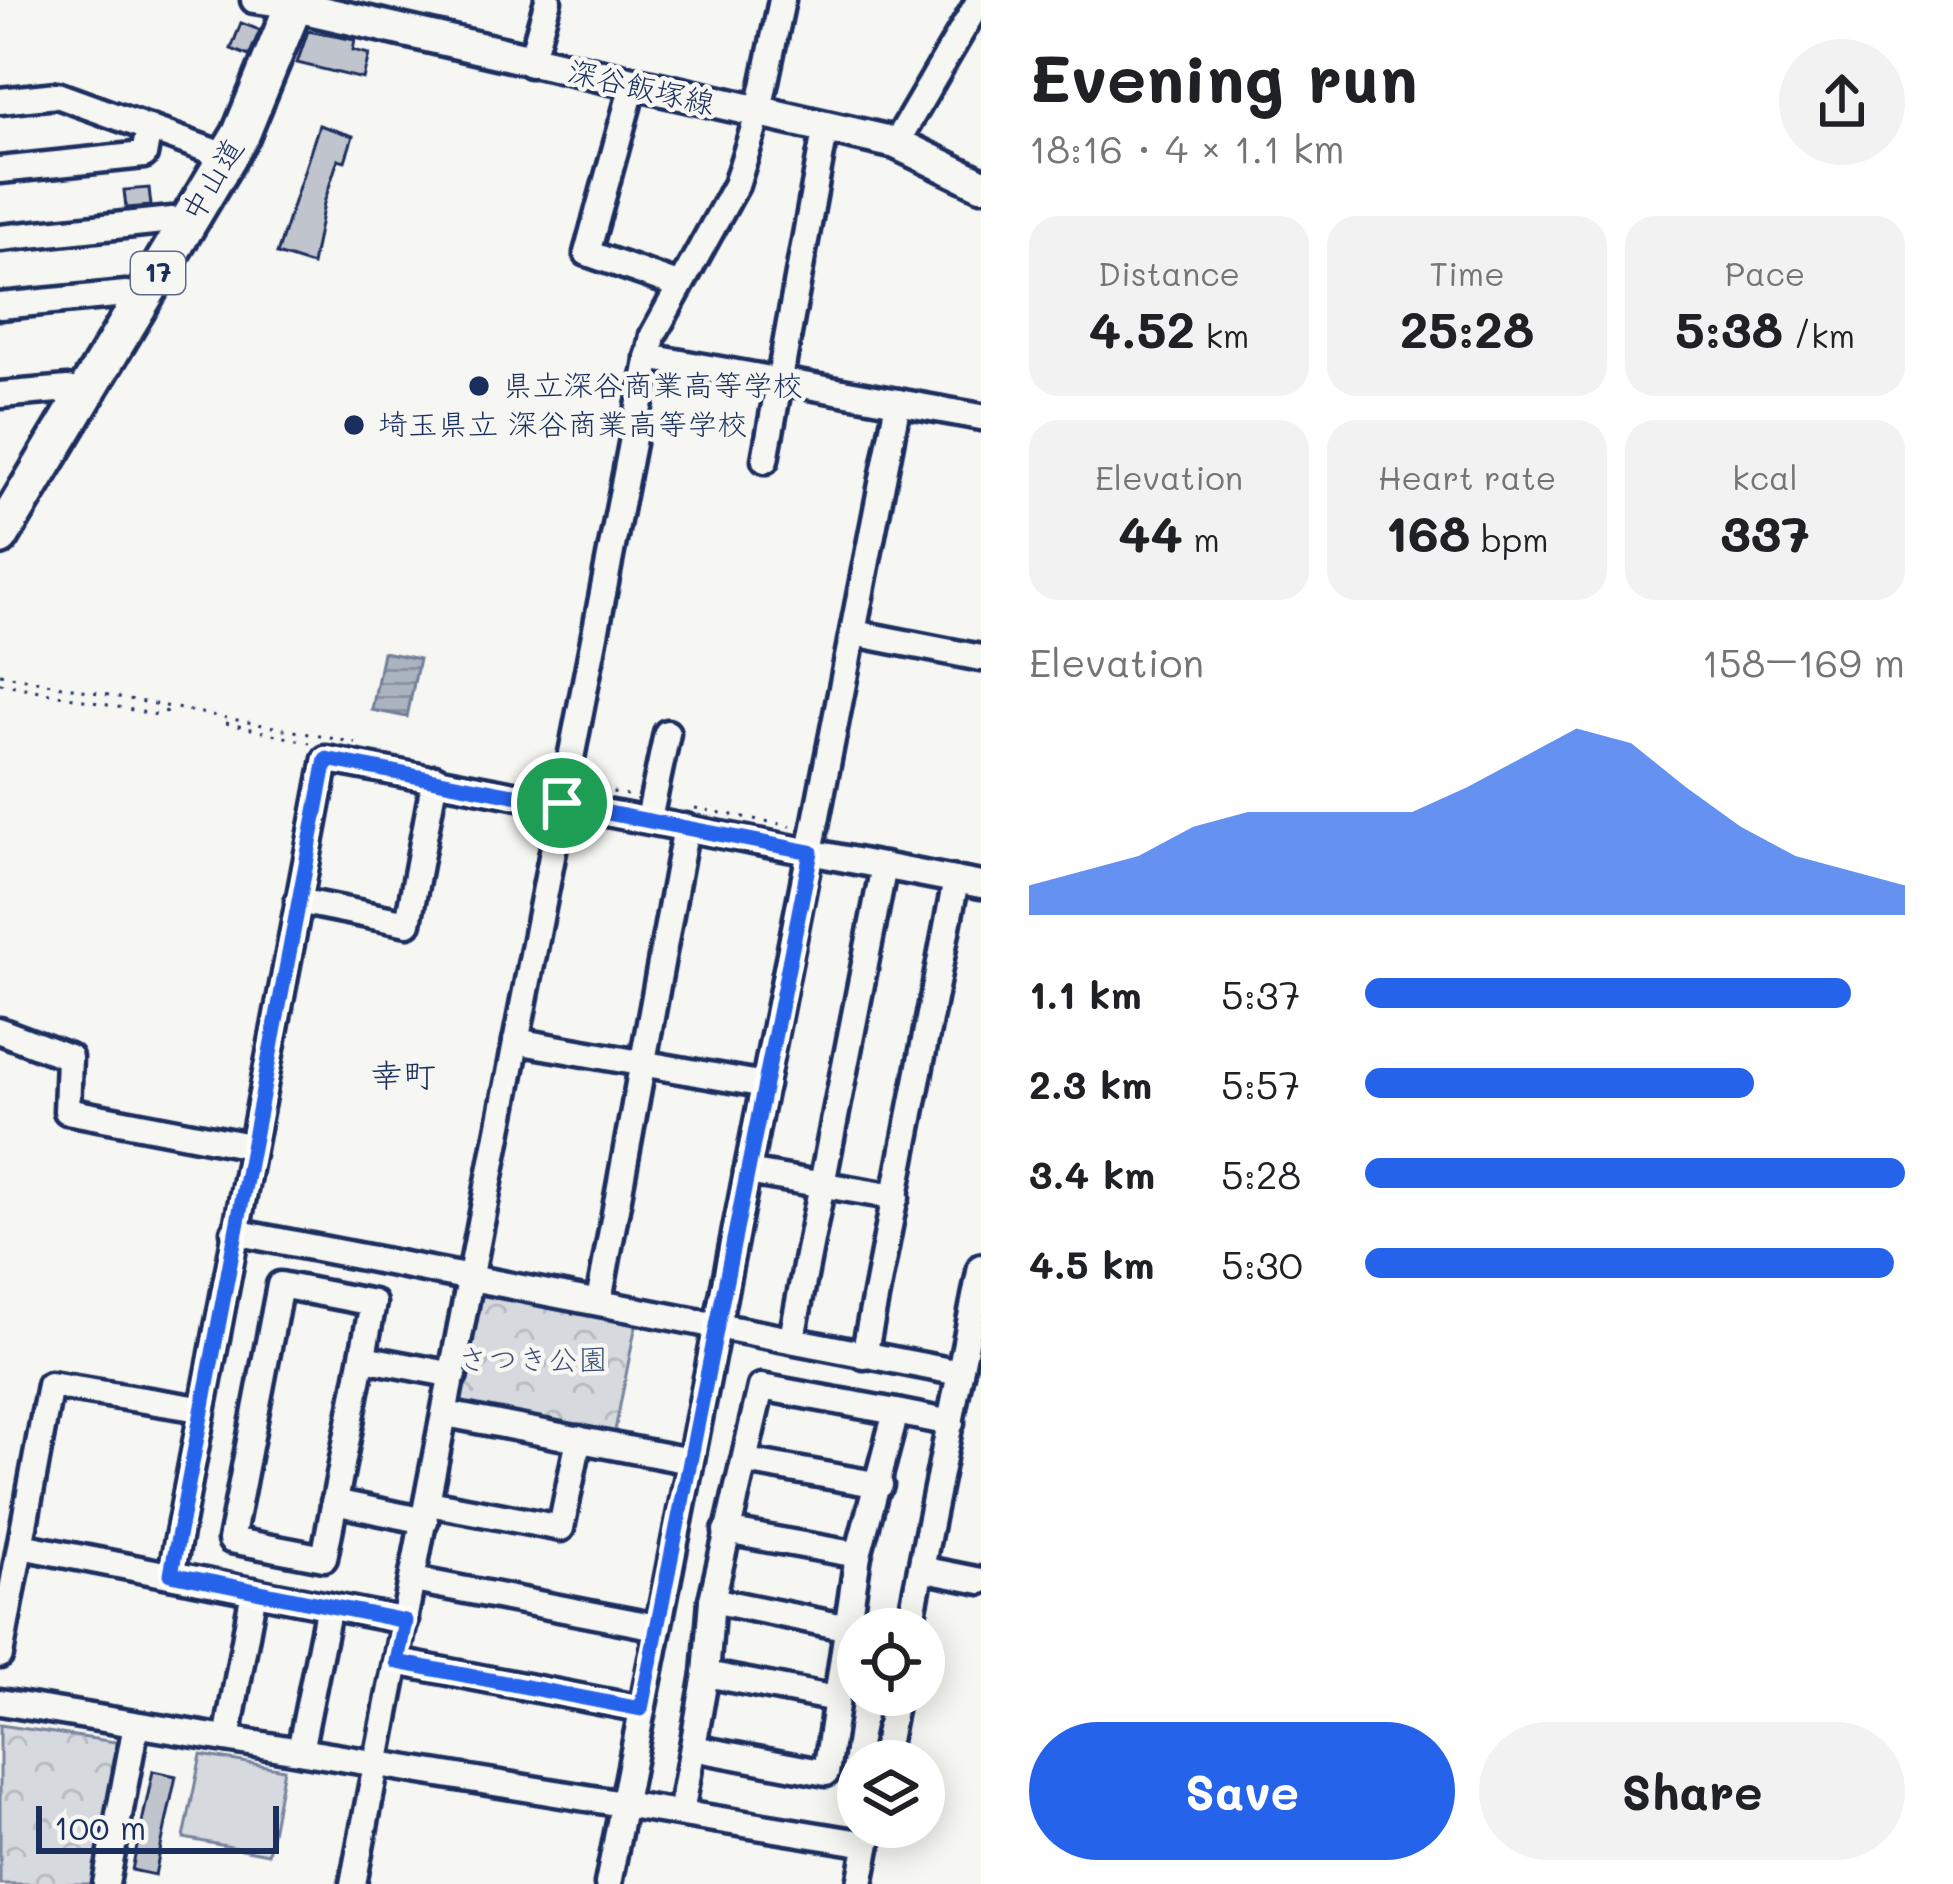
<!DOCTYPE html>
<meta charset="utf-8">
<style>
:root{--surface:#fff;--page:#f2f2f2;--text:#202124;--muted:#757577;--accent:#2563eb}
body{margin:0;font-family:Mali,"Klee One",sans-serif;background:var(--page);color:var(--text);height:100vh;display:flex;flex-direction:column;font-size:45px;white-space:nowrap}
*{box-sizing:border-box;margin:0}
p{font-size:39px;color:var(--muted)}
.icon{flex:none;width:66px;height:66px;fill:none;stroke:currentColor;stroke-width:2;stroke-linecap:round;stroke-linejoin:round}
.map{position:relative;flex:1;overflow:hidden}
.side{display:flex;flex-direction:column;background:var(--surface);width:972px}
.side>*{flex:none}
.controls{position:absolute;left:837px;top:1608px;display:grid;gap:24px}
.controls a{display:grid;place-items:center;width:108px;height:108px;border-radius:50%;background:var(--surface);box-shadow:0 6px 30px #0003;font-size:60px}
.scale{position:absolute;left:36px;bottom:30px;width:243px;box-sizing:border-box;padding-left:12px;border:6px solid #1b2f5e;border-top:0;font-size:33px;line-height:42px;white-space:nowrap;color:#1b2f5e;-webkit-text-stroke:9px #f6f6f2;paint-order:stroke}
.pin{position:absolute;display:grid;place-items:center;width:102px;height:102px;color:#fff;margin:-51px;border:6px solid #fff;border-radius:50%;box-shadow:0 3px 12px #0007}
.round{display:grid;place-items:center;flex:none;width:126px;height:126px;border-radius:63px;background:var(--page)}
.overview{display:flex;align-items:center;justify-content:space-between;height:204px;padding:0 48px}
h1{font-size:66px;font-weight:700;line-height:90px}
.figures{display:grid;grid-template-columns:repeat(3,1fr);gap:18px;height:204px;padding:12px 48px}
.figures div{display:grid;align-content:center;border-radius:30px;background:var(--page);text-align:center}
.figures b{font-size:51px;font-weight:700}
.figures small{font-size:33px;font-weight:400}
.figures p{font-size:33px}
.chart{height:336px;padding:24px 48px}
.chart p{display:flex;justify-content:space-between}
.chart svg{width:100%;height:216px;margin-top:12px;fill:var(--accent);opacity:.7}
.primary-button{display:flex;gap:24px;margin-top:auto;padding:24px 48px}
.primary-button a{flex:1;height:138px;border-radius:72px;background:var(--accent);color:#fff;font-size:48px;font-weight:700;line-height:138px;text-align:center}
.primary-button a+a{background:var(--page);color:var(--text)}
ul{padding:0 48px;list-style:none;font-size:39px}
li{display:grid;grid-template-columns:192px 144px 1fr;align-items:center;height:90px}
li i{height:30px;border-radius:15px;background:var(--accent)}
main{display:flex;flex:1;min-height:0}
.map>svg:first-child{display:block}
.grass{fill:#d6d9dd;stroke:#78849e;stroke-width:3}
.park{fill:url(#park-crowns);stroke:#78849e;stroke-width:3}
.water{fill:url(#water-rules);stroke:#717e99;stroke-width:3}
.building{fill:#c0c4cd;stroke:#1b2f5e;stroke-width:3}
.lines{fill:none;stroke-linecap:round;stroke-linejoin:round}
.minor-casing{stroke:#1b2f5e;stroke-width:33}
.major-casing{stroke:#1b2f5e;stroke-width:39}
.highway-casing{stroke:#1b2f5e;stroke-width:45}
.path{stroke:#1b2f5e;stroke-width:3;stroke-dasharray:3 9;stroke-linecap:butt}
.minor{stroke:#f6f6f2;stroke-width:24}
.major{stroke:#f6f6f2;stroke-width:30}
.highway{stroke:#f6f6f2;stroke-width:36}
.route-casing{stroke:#fff;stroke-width:24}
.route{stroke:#2563eb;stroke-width:15}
.poi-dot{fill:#1b2f5e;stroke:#f6f6f2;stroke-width:4.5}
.labels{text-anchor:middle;stroke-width:9;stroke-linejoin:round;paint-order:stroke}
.shield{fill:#f6f6f2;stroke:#5d6b8a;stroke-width:3}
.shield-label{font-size:27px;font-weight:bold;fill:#1b2f5e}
.street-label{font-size:30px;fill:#1b2f5e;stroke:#f6f6f2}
.poi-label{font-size:30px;fill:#1b2f5e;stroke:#f6f6f2;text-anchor:start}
.park-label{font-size:30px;fill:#405177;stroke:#f6f6f2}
.neighbourhood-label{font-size:33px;fill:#1b2f5e;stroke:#f6f6f2}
</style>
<main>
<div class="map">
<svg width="981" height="1884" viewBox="0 0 981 1884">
<defs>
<pattern id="park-crowns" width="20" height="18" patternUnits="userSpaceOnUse" patternTransform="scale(3)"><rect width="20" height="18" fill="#d6d9dd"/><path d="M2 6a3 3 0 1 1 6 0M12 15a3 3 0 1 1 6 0" fill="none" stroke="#b7bbc0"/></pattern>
<pattern id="water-rules" width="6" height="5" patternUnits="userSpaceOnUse" patternTransform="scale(3)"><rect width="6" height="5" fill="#abb2c0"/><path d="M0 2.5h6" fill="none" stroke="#8a919f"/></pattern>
</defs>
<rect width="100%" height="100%" fill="#f6f6f2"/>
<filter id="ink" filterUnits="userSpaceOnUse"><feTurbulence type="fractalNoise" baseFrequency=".00833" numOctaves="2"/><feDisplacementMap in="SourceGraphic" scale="24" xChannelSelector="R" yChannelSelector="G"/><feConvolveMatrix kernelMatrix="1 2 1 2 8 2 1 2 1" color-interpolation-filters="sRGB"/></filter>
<g filter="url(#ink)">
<polygon class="grass" points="201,1755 284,1769 268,1854 184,1838"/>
<g class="park">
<polygon points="484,1289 637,1319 614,1436 461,1407 457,1402 476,1295"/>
<polygon points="0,1725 122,1743 98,1884 0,1884"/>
</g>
<polygon class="water" points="383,652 419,659 407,717 372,710"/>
<g class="building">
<polygon points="241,23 260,30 249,56 231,49"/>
<polygon points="308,31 355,40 353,50 369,54 363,79 297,63"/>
<polygon points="319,125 353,136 345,161 338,159 324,203 312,265 277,254"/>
<polygon points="149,188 151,206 126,208 124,190"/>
<polygon points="153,1771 176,1776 155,1875 132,1870"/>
</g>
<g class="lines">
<defs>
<g id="minor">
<polyline points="254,0 295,6"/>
<polyline points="530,64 548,0"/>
<polyline points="633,85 587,253 678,285"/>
<polyline points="0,101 57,95 228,157"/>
<polyline points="896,143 979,1"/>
<polyline points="0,170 144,155 149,128"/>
<polyline points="0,238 172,220 186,226"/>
<polyline points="0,306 126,294 141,301"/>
<polyline points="648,357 981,417"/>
<polyline points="0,395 68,389 83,399"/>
<polyline points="765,460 825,131"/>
<polyline points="854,633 981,658"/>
<polyline points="649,819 667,733"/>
<polyline points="298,901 408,923 435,778"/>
<polyline points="0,1031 69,1057 67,1111 250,1146"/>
<polyline points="516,1041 765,1085"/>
<polyline points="747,1172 896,1197"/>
<polyline points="234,1232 960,1373"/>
<polygon points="280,1285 373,1303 324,1558 231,1540"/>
<polyline points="599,1301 686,827"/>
<polyline points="792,1338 884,866"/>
<polyline points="864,1356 956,880"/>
<polyline points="363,1358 454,1375"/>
<polyline points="896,1412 951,1423"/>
<polyline points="446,1414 690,1461"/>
<polyline points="746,1461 880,1485"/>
<polyline points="334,1502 425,1521"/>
<polyline points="429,1503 561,1528 579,1439"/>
<polyline points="726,1531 858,1555"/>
<polyline points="21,1546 405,1621"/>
<polyline points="921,1569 981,1581"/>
<polyline points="171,1575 326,759 981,885"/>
<polyline points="414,1580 657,1627"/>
<polyline points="712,1600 844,1627"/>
<polyline points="909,1629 981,1267"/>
<polyline points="0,1655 50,1385 200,1409"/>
<polyline points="397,1662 641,1709"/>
<polyline points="706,1674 836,1699"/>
<polyline points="0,1702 867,1844"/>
<polyline points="227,1739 254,1591"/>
<polyline points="300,1751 329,1606"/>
<polyline points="883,1761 896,1695"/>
<polyline points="681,1813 706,1674 712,1600 761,1387 896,1412 858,1555 826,1773 693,1748"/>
<polyline points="106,1884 136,1725"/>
<polyline points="353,1884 653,335 736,185 758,115 782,0"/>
<polyline points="608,1884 898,402"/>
<polyline points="860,1884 871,1827"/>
</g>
<polyline id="major" points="295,6 896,143 981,184"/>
<polyline id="highway" points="0,536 241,134 296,0"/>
</defs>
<use href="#minor" class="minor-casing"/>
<use href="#major" class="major-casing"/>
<use href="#highway" class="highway-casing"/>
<g class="path">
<polyline points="0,674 356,743"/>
<polyline points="0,683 157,715 167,711"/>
<polyline points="226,723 310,743"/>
<polyline points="589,787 632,796"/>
<polyline points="695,808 791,826"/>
</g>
<use href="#minor" class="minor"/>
<use href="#major" class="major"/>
<use href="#highway" class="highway"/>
</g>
</g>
<g class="lines" filter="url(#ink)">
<defs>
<polygon id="route" points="326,759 811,852 641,1709 397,1662 405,1621 171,1574"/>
</defs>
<use href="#route" class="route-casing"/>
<use href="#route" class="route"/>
</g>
<g class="poi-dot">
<circle cx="479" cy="386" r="12"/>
<circle cx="354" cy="425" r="12"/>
</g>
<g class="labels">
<rect class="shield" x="131" y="252" width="54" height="42" rx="9"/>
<g class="shield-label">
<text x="158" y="282">17</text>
</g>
<g class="street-label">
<text transform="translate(641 88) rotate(13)" y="10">深谷飯塚線</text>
<text transform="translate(213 180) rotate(-59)" y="10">中山道</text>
</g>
<g class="poi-label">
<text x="503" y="396">県立深谷商業高等学校</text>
<text x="378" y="435">埼玉県立 深谷商業高等学校</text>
</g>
<g class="park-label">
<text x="533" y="1370">さつき公園</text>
</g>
<g class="neighbourhood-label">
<text x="403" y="1087">幸町</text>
</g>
</g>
</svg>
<div class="controls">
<a><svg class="icon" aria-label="locate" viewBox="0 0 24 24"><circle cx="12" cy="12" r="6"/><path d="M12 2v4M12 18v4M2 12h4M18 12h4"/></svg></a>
<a><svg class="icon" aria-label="layers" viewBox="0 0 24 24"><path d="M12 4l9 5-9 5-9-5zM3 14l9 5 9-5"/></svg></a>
</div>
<div class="scale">100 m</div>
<div class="pin" style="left:562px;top:803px;background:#1e9e55"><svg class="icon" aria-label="arrive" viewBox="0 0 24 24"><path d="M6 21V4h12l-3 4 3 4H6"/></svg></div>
</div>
<section class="side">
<div class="overview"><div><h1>Evening run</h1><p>18:16 · 4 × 1.1 km</p></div><a class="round"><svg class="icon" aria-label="share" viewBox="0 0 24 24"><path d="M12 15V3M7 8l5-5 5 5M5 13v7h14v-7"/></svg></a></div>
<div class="figures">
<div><p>Distance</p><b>4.52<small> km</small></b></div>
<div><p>Time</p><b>25:28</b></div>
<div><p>Pace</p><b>5:38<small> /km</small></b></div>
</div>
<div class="figures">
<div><p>Elevation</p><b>44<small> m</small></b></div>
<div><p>Heart rate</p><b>168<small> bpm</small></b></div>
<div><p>kcal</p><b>337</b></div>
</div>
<div class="chart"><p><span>Elevation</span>158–169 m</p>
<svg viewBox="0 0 160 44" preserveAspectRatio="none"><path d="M0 44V38L10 35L20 32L30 26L40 23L50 23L60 23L70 23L80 18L90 12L100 6L110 9L120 18L130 26L140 32L150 35L160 38V44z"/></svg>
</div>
<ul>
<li><b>1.1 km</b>5:37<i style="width:90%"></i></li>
<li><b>2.3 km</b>5:57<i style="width:72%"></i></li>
<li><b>3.4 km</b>5:28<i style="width:100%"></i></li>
<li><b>4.5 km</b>5:30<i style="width:98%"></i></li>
</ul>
<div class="primary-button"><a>Save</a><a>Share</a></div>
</section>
</main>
